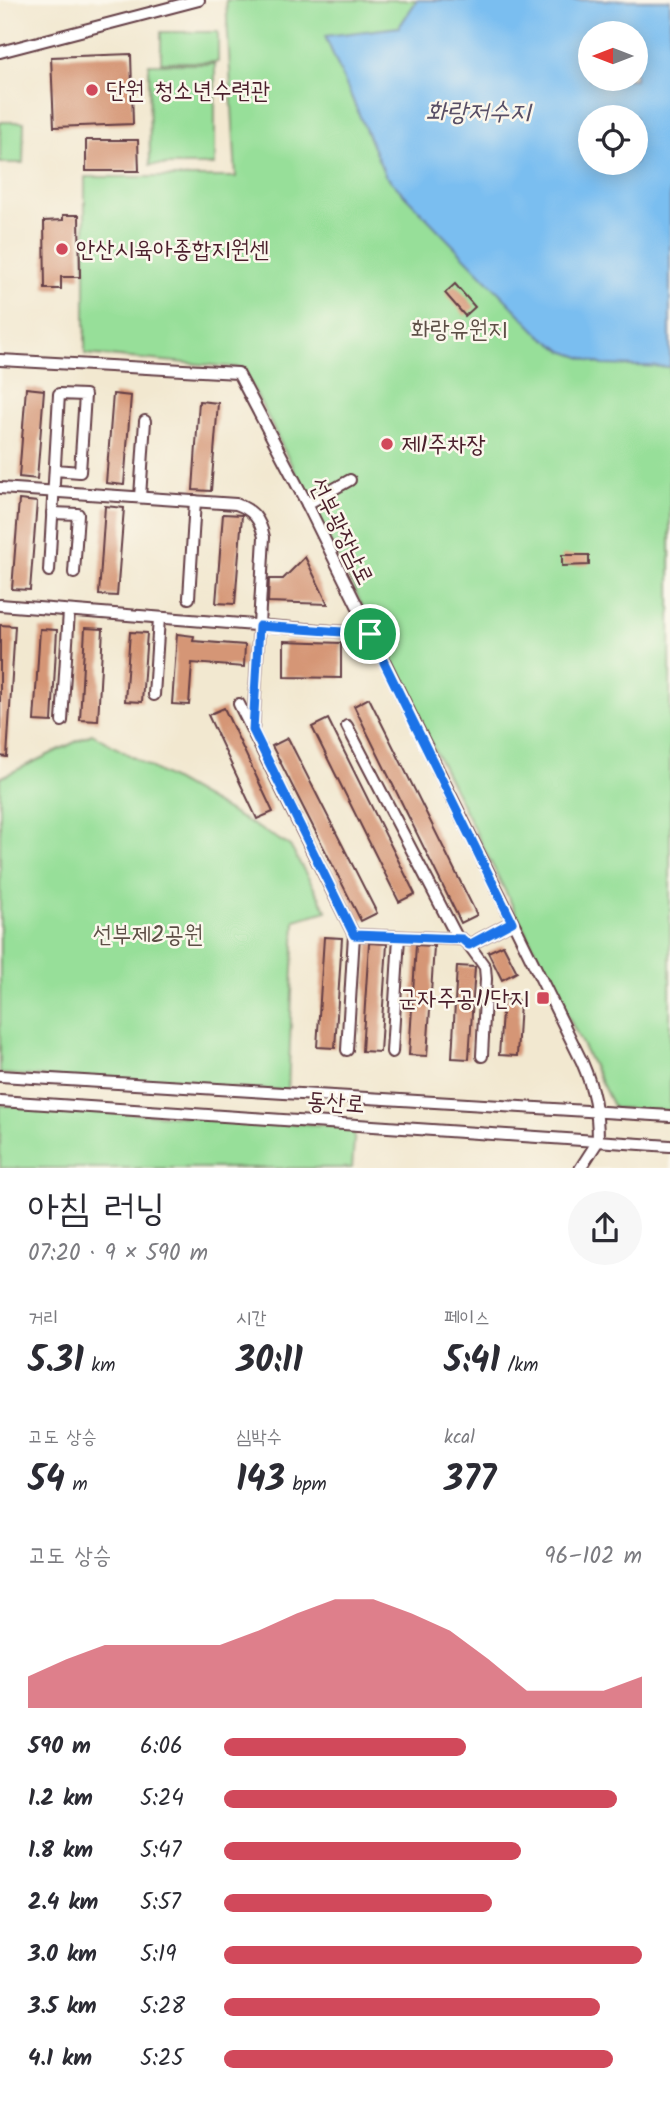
<!DOCTYPE html>
<html lang="ko">
<meta charset="utf-8">
<style>
:root{--surface:#fff;--page:#f7f7f7;--text:#2b2b33;--muted:#7c7c81;--accent:#d1495b}
body{margin:0;font-family:Kalam,"Poor Story",sans-serif;background:var(--page);color:var(--text);height:100vh;display:flex;flex-direction:column;font-size:26px;white-space:nowrap}
*{box-sizing:border-box;margin:0}
p{font-size:23px;color:var(--muted)}
.icon{flex:none;width:38px;height:38px;fill:none;stroke:currentColor;stroke-width:2;stroke-linecap:round;stroke-linejoin:round}
.map{position:relative;height:1168px;overflow:hidden}
.side{display:flex;flex-direction:column;background:var(--surface);flex:1}
.side>*{flex:none}
.needle{width:46px;rotate:270deg}
.tools{position:absolute;left:578px;top:21px;display:grid;gap:14px}
.tools a{display:grid;place-items:center;width:70px;height:70px;border-radius:50%;background:var(--surface);box-shadow:0 4px 18px #0003;font-size:35px}
.pin{position:absolute;display:grid;place-items:center;width:60px;height:60px;color:#fff;margin:-30px;border:4px solid #fff;border-radius:50%;box-shadow:0 2px 7px #0007}
.round{display:grid;place-items:center;flex:none;width:74px;height:74px;border-radius:37px;background:var(--page)}
.head{display:flex;align-items:center;justify-content:space-between;height:119px;padding:0 28px}
h1{font-size:38px;font-weight:600;line-height:52px}
.figures{display:grid;grid-template-columns:repeat(3,1fr);gap:10px;height:119px;padding:7px 28px}
.figures div{display:grid;align-content:center}
.figures b{font-size:35px;font-weight:600}
.figures small{font-size:19px;font-weight:400}
.figures p{font-size:19px}
.chart{height:196px;padding:14px 28px}
.chart p{display:flex;justify-content:space-between}
.chart svg{width:100%;height:126px;margin-top:7px;fill:var(--accent);opacity:.7}
ul{padding:0 28px;list-style:none;font-size:23px}
li{display:grid;grid-template-columns:112px 84px 1fr;align-items:center;height:52px}
li i{height:18px;border-radius:9px;background:var(--accent)}
.map>svg:first-child{display:block}
.green{fill:#97df99;stroke:#707f62;stroke-width:2;fill-rule:evenodd}
.water{fill:#7abef0;stroke:#626e8e;stroke-width:2;fill-rule:evenodd}
.building{fill:#d59676}
.lines{fill:none;stroke-linecap:round;stroke-linejoin:round}
.minor-casing{stroke:#633d44;stroke-width:14}
.minor{stroke:#fff;stroke-width:10}
.route-casing{stroke:#fff;stroke-width:14}
.route{stroke:#1a73e8;stroke-width:9}
.poi-dot{fill:#d1495b;stroke:#fbf7ec;stroke-width:2.5}
.labels{text-anchor:middle;stroke-width:5;stroke-linejoin:round;paint-order:stroke}
.poi-label{font-size:24px;fill:#4a1f2b;stroke:#fbf7ec;text-anchor:start}
.park-label{font-size:24px;fill:#5d4f46;stroke:#fbf7ec}
.street-label{font-size:24px;fill:#4a1f2b;stroke:#fbf7ec}
.water-label{font-size:26px;font-style:italic;fill:#584f66;stroke:#fbf7ec}
</style>
<div class="map">
<svg width="670" height="1169" viewBox="0 0 670 1169">
<rect width="100%" height="100%" fill="#fbf7ec"/>
<filter id="ink" filterUnits="userSpaceOnUse"><feTurbulence type="fractalNoise" baseFrequency=".0143" numOctaves="2"/><feDisplacementMap in="SourceGraphic" scale="14" xChannelSelector="R" yChannelSelector="G"/><feConvolveMatrix kernelMatrix="1 2 1 2 8 2 1 2 1" color-interpolation-filters="sRGB"/></filter>
<filter id="wash" filterUnits="userSpaceOnUse"><feTurbulence type="fractalNoise" baseFrequency=".00686" numOctaves="4" result="noise"/><feDisplacementMap in="SourceGraphic" scale="28" xChannelSelector="R" yChannelSelector="G"/><feGaussianBlur stdDeviation="1.57" result="paint"/><feColorMatrix in="noise" values="0 0 0 0 0 0 0 0 0 0 0 0 0 0 0 0 0 1.4 0 .05"/><feComposite in="paint" operator="in"/></filter>
<g filter="url(#wash)">
<rect width="100%" height="100%" fill="#f2e8d0"/>
<g class="green">
<path d="M226,0H670V1111L614,1108L243,368L85,354V177H236ZM590,33H635V79H590ZM590,117H635V163H590Z"/>
<rect x="161" y="32" width="57" height="30"/>
<polygon points="149,64 215,64 215,165 150,165"/>
<polygon points="0,122 24,122 23,163 0,163"/>
<polygon points="92,734 290,846 327,911 295,920 288,1091 0,1074 0,778"/>
<polygon points="0,1105 355,1127 352,1168 0,1168"/>
</g>
<path class="water" d="M417,0H670V367L603,365L563,351L539,334L385,175L325,36L399,27ZM635,33V79H590V33ZM635,117V163H590V117Z"/>
<g id="blocks">
<g class="building">
<polygon points="131,54 133,124 54,127 51,57"/>
<polygon points="86,140 138,140 139,171 86,171"/>
<polygon points="63,215 79,215 80,277 61,277 61,289 45,289 44,221 63,220"/>
<polygon points="455,284 475,307 465,316 445,293"/>
<polygon points="26,388 44,390 37,479 19,477"/>
<polygon points="113,394 131,396 124,485 106,483"/>
<polygon points="199,401 218,403 211,491 193,490"/>
<polygon points="19,500 37,502 30,590 12,589"/>
<polygon points="105,506 124,508 117,596 99,595"/>
<polygon points="223,514 242,515 235,604 216,603"/>
<polygon points="562,555 589,555 589,565 562,566"/>
<polygon points="305,557 328,604 268,602 269,579 283,579"/>
<polygon points="0,625 15,626 7,757 0,756"/>
<polygon points="85,628 103,629 98,721 80,720"/>
<polygon points="40,629 57,630 52,722 34,721"/>
<polygon points="130,632 147,633 142,702 125,701"/>
<polygon points="177,634 194,636 193,641 245,645 244,667 192,663 189,705 172,704"/>
<polygon points="284,641 341,643 341,678 284,677"/>
<polygon points="369,698 477,915 461,923 354,706"/>
<polygon points="224,708 273,812 257,819 208,715"/>
<polygon points="328,719 415,894 399,902 312,727"/>
<polygon points="288,738 377,913 361,921 272,746"/>
<polygon points="324,937 342,938 335,1048 317,1047"/>
<polygon points="369,943 387,944 380,1052 362,1051"/>
<polygon points="416,945 434,946 427,1056 409,1055"/>
<polygon points="503,945 517,972 502,980 488,952"/>
<polygon points="457,966 475,967 469,1059 452,1058"/>
<polygon points="503,999 520,1001 517,1056 499,1055"/>
</g>
</g>
</g>
<g filter="url(#ink)">
<use href="#blocks" fill-opacity="0" stroke="#633d44" stroke-width="2"/>
<g class="lines">
<defs>
<g id="minor">
<polyline points="0,52 199,0"/>
<path d="M0,360L238,373L307,504L582,1062C594,1090 598,1111 598,1141"/>
<path d="M0,488L236,504C253,510 260,519 264,537L253,730"/>
<polyline points="140,497 145,421"/>
<polyline points="307,504 350,480"/>
<polyline points="52,513 78,514 74,573"/>
<polyline points="49,571 59,394 85,395 80,472 55,470"/>
<polyline points="189,598 195,501"/>
<polyline points="0,605 370,634"/>
<polyline points="154,695 159,618"/>
<polyline points="239,704 354,935 462,939 469,945 512,922"/>
<polyline points="62,721 69,611"/>
<polyline points="347,726 458,939"/>
<polyline points="469,945 485,967 486,979 482,1056"/>
<polyline points="347,1050 354,935"/>
<polyline points="392,1052 399,937"/>
<polyline points="0,1076 670,1116"/>
<polyline points="0,1101 670,1146"/>
<polyline points="580,1169 598,1141"/>
</g>
</defs>
<use href="#minor" class="minor-casing"/>
<use href="#minor" class="minor"/>
</g>
</g>
<g class="lines" filter="url(#ink)">
<defs>
<polygon id="route" points="259,626 370,634 512,922 469,945 462,939 354,935 253,730"/>
</defs>
<use href="#route" class="route-casing"/>
<use href="#route" class="route"/>
</g>
<g class="poi-dot">
<circle cx="92" cy="90" r="7"/>
<circle cx="62" cy="249" r="7"/>
<circle cx="387" cy="444" r="7"/>
<rect x="536" y="991" width="14" height="14" rx="3.5"/>
</g>
<g class="labels">
<g class="poi-label">
<text x="106" y="98">단원 청소년수련관</text>
<text x="76" y="257">안산시육아종합지원센</text>
<text x="401" y="452">제1주차장</text>
<text x="529" y="1006" text-anchor="end">군자주공11단지</text>
</g>
<g class="park-label">
<text x="459" y="337">화랑유원지</text>
<text x="148" y="942">선부제2공원</text>
</g>
<g class="street-label">
<text transform="translate(342 531) rotate(64)" y="8">선부광장남로</text>
<text transform="translate(336 1102) rotate(4)" y="8">동산로</text>
</g>
<g class="water-label">
<text x="478" y="120">화랑저수지</text>
</g>
</g>
</svg>
<div class="tools">
<a><svg class="needle" viewBox="-14 -14 28 28"><path d="M0-13l5 13h-10z" fill="#e53935"/><path d="M0 13l5-13h-10z" fill="#7c7c81"/></svg></a>
<a><svg class="icon" aria-label="locate" viewBox="0 0 24 24"><circle cx="12" cy="12" r="6"/><path d="M12 2v4M12 18v4M2 12h4M18 12h4"/></svg></a>
</div>
<div class="pin" style="left:370px;top:634px;background:#1e9e55"><svg class="icon" aria-label="arrive" viewBox="0 0 24 24"><path d="M6 21V4h12l-3 4 3 4H6"/></svg></div>
</div>
<section class="side">
<div class="head"><div><h1>아침 러닝</h1><p>07:20 · 9 × 590 m</p></div><a class="round"><svg class="icon" aria-label="share" viewBox="0 0 24 24"><path d="M12 15V3M7 8l5-5 5 5M5 13v7h14v-7"/></svg></a></div>
<div class="figures">
<div><p>거리</p><b>5.31<small> km</small></b></div>
<div><p>시간</p><b>30:11</b></div>
<div><p>페이스</p><b>5:41<small> /km</small></b></div>
</div>
<div class="figures">
<div><p>고도 상승</p><b>54<small> m</small></b></div>
<div><p>심박수</p><b>143<small> bpm</small></b></div>
<div><p>kcal</p><b>377</b></div>
</div>
<div class="chart"><p><span>고도 상승</span>96–102 m</p>
<svg viewBox="0 0 160 44" preserveAspectRatio="none"><path d="M0 44V33L10 27L20 22L30 22L40 22L50 22L60 17L70 11L80 6L90 6L100 11L110 17L120 27L130 38L140 38L150 38L160 33V44z"/></svg>
</div>
<ul>
<li><b>590 m</b>6:06<i style="width:58%"></i></li>
<li><b>1.2 km</b>5:24<i style="width:94%"></i></li>
<li><b>1.8 km</b>5:47<i style="width:71%"></i></li>
<li><b>2.4 km</b>5:57<i style="width:64%"></i></li>
<li><b>3.0 km</b>5:19<i style="width:100%"></i></li>
<li><b>3.5 km</b>5:28<i style="width:90%"></i></li>
<li><b>4.1 km</b>5:25<i style="width:93%"></i></li>
</ul>
</section>
